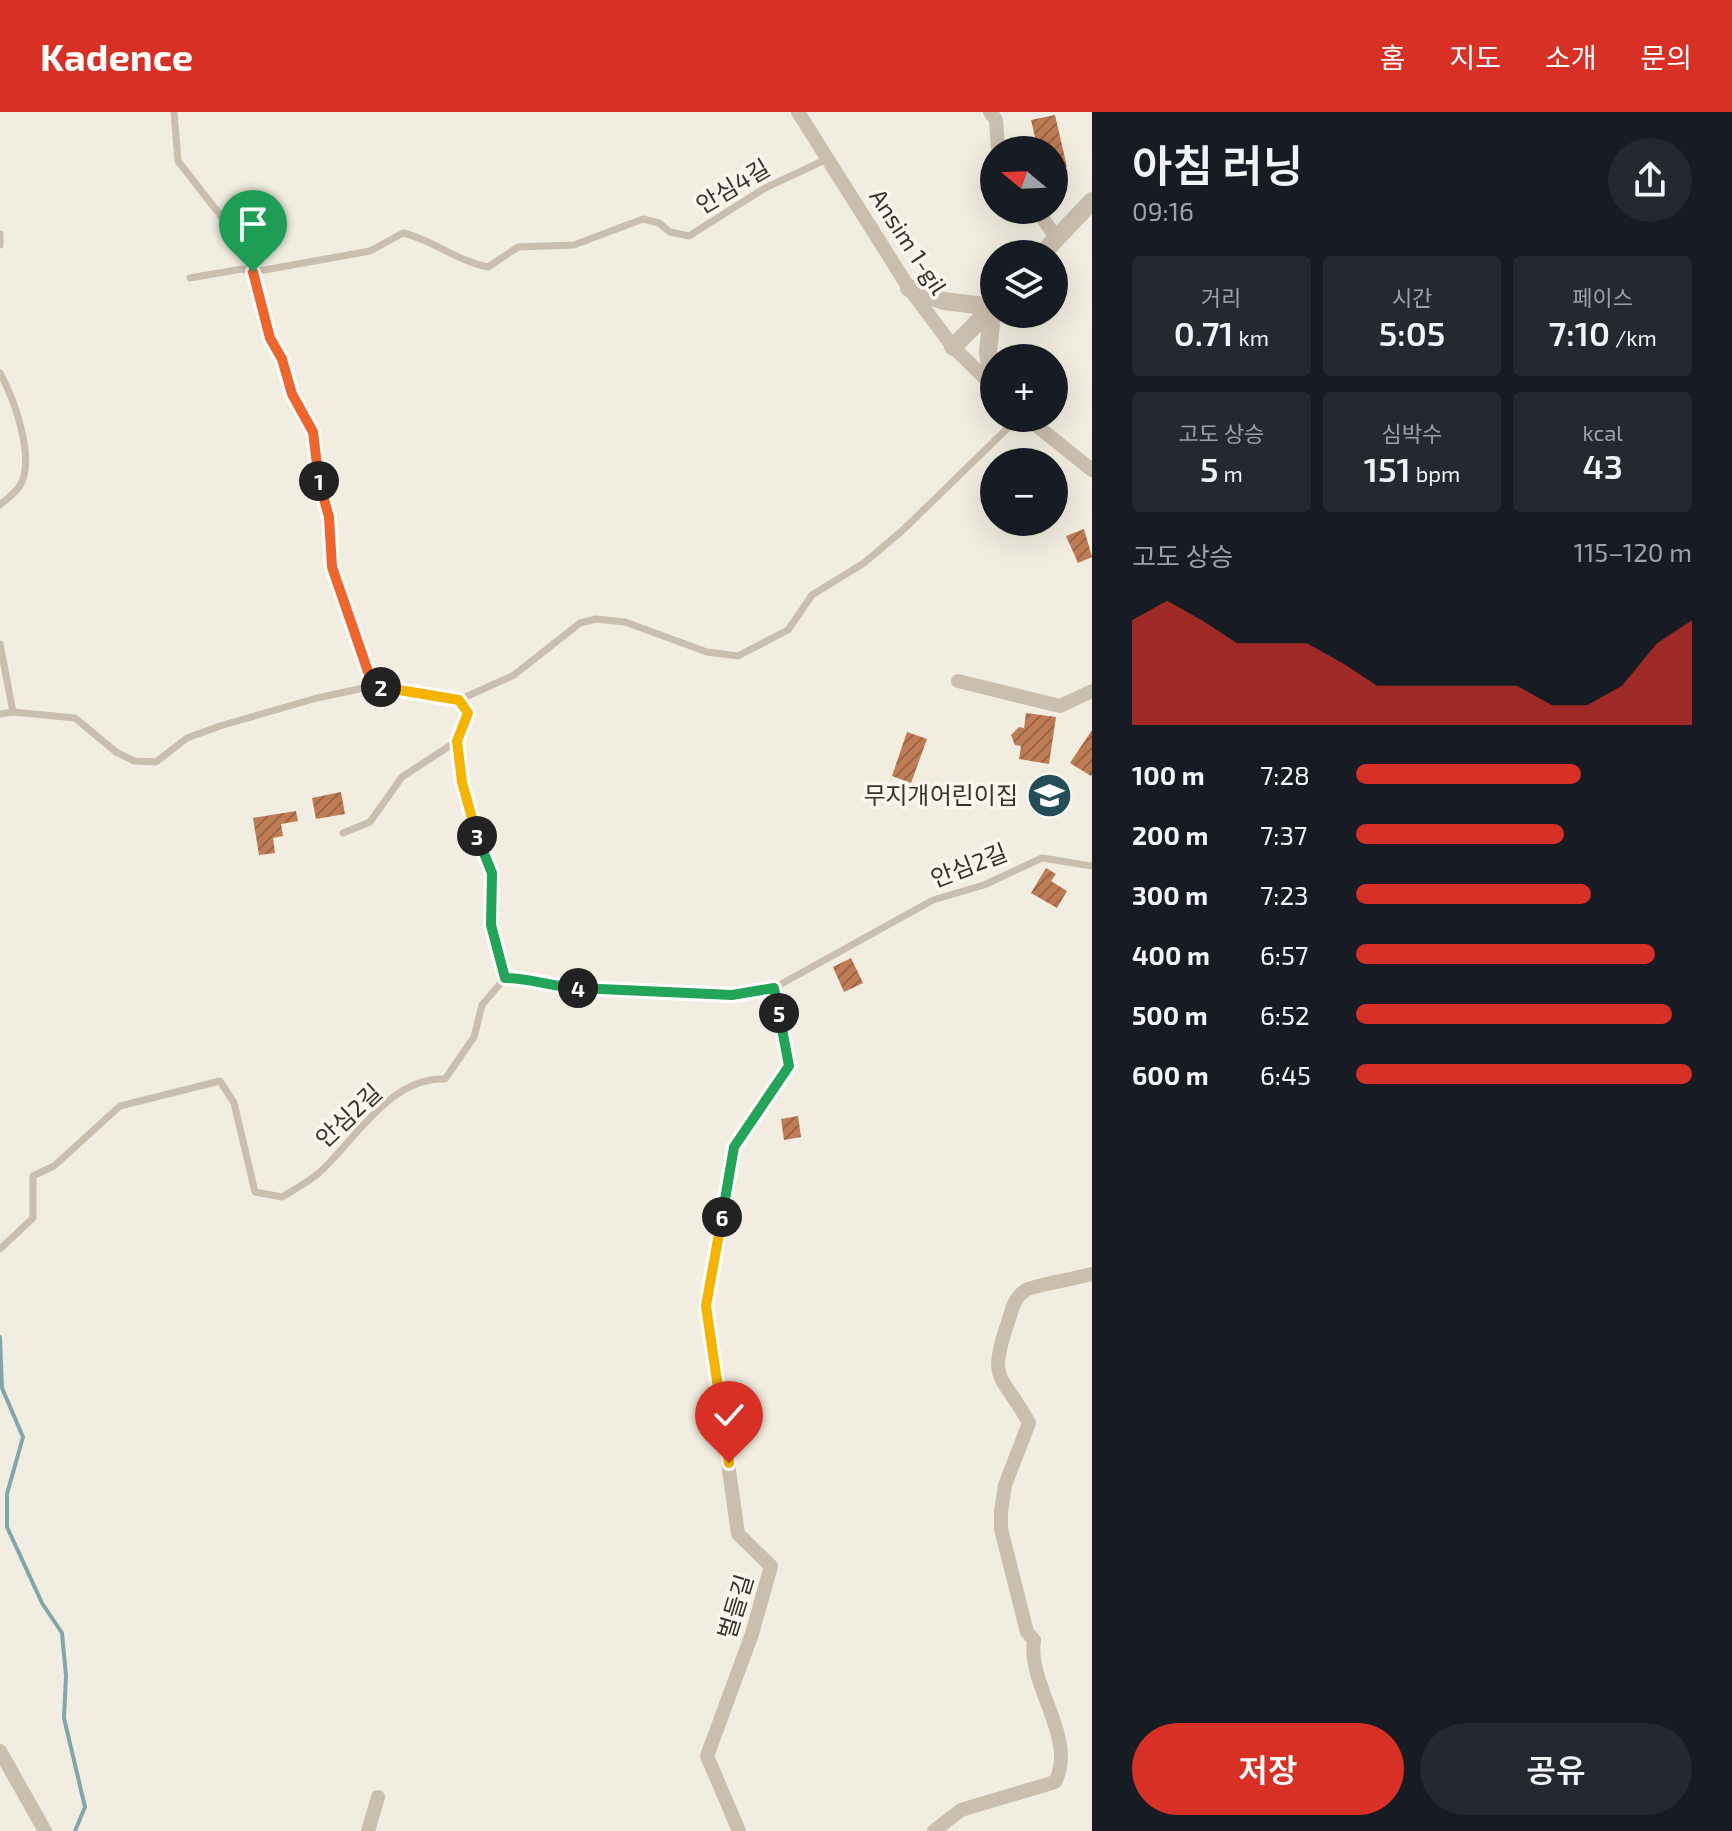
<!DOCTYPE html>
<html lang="ko">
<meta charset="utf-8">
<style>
:root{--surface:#171b24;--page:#242831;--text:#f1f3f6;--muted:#9ea1a6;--accent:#d93025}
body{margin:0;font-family:"Exo 2","Noto Sans KR",sans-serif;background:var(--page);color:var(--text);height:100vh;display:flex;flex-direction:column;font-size:30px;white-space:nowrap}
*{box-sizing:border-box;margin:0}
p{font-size:26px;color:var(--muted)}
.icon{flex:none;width:44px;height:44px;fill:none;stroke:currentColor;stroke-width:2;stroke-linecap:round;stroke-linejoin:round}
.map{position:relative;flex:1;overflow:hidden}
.panel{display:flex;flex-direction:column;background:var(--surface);width:640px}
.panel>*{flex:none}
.needle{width:52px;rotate:289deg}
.tools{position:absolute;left:980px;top:24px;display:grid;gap:16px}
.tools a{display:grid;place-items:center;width:88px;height:88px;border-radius:50%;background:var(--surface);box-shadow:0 8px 32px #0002;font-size:40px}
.pin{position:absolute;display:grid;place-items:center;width:68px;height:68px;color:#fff;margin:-82px -34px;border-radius:50% 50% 50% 0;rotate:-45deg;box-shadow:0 0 8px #0007}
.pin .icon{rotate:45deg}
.km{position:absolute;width:40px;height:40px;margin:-20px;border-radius:50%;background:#222;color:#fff;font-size:22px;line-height:40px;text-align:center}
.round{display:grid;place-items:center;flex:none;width:84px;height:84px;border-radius:42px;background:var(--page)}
.headline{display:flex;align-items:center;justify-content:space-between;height:136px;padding:0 40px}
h1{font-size:44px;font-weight:600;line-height:60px}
.figures{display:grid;grid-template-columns:repeat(3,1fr);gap:12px;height:136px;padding:8px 40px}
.figures div{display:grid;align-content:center;border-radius:8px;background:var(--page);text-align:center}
.figures b{font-size:34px;font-weight:600}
.figures small{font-size:22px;font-weight:400}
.figures p{font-size:22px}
.chart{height:224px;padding:16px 40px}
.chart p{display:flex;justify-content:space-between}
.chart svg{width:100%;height:144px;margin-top:8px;fill:var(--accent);opacity:.7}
.action{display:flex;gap:16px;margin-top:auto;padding:16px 40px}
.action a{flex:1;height:92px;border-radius:48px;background:var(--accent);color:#fff;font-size:32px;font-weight:600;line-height:92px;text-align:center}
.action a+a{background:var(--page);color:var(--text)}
ul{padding:0 40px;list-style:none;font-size:26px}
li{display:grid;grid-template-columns:128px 96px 1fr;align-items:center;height:60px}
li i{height:20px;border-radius:10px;background:var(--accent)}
header{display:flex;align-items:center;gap:48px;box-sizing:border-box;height:112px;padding:0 40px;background:var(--accent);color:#fff}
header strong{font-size:38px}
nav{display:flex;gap:44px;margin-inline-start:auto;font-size:28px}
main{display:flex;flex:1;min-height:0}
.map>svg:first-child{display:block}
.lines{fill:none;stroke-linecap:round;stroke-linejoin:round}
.stream{stroke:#82a6ae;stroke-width:4}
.building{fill:url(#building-hatch)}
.service{stroke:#cabeae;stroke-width:7}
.minor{stroke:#cabeae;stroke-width:14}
.tertiary{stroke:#cabeae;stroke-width:18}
.split-1-casing{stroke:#fff;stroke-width:16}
.split-2-casing{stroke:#fff;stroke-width:16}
.split-3-casing{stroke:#fff;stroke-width:16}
.split-4-casing{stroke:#fff;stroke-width:16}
.split-5-casing{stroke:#fff;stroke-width:16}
.split-6-casing{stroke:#fff;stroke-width:16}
.split-7-casing{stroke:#fff;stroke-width:16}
.split-1{stroke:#f0652b;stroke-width:10}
.split-2{stroke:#f0652b;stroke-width:10}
.split-3{stroke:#f5b400;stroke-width:10}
.split-4{stroke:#22a559;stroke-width:10}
.split-5{stroke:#22a559;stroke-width:10}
.split-6{stroke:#22a559;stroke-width:10}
.split-7{stroke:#f5b400;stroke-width:10}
.labels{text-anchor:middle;stroke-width:7;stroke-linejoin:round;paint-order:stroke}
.street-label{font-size:24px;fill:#39322c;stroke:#faf6ee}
.poi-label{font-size:24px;fill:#39322c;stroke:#faf6ee;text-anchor:end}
</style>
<header>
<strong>Kadence</strong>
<nav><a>홈</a><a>지도</a><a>소개</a><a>문의</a></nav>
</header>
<main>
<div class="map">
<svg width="1092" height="1719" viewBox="0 0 1092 1719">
<defs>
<pattern id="building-hatch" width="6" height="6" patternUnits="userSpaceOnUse" patternTransform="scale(2)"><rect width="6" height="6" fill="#bf7b53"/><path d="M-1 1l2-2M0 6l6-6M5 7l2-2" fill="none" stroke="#9c6545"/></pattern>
</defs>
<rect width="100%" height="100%" fill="#f2ede1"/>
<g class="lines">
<polyline class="stream" points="0,1225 2,1276 23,1325 7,1382 7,1415 42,1491 62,1521 66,1564 64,1606 85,1695 75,1719"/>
</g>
<g class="building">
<polygon points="1055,3 1067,55 1054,58 1054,38 1038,38 1031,8"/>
<polygon points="1084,417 1092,445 1078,451 1066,424"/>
<polygon points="1026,601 1056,605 1049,652 1019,647 1021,634 1015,633 1011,623 1019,615 1024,616"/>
<polygon points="1092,618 1092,662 1091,664 1070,651"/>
<polygon points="907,620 927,627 911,671 892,664"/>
<polygon points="341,680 345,702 316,707 312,686"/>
<polygon points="296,699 298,709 281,712 283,724 273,726 275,741 259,743 253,706"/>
<polygon points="1046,756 1056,762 1051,769 1067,779 1057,796 1031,781"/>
<polygon points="851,846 863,871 844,880 833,855"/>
<polygon points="798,1004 801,1025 784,1028 781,1007"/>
</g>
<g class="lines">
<g class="service">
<polyline points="174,0 178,49 242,131 253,160"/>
<polyline points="0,122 0,133"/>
<polyline points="190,166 242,157 253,160"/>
<path d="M0,261C14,287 37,349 19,375C14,382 6,387 0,393"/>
<polyline points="0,532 13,600"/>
<path d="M373,574L332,455L329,405L318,365L313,320L292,282L282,247L270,226L253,160L370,139L403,121C433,128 457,149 488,155L518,135L574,133L643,107L659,111L670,120L689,124L765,76L827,47"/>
<polyline points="459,588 468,601 457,629 462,670 469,707 492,761 491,813 505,866"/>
<polyline points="0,602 13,600 75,606 116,640 134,649 156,650 187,626 220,614 317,586 373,574 459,588 514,563 580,511 596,507 625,510 707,540 738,544 788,518 812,483 864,451 903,418 1018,306"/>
<polyline points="343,721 370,710 402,665 457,629"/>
<path d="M0,1137L33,1106V1064L54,1054L120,994L220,969L234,991L255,1080L282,1085C294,1078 308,1070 319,1061C356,1027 390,965 445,967L474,925L482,893L505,866H532L559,876L732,883L774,876L933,788L984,773L1042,746L1092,754"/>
</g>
<g class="minor">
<polyline points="798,0 909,176 953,235 994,275"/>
<polyline points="990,0 996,8 998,38"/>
<polyline points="1037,98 1057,127"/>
<polyline points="1027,306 1092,358"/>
<polyline points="958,569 1060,594 1092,579"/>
<polyline points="0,1639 45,1719"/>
<polyline points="368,1719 378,1685"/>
<polyline points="739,1719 707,1644 752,1522 771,1454 738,1422 706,1194 734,1035 789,954 774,876"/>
<path d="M934,1719L961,1698L1055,1670C1078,1626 1027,1574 1034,1528L1027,1520L1001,1417V1400L1005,1373L1029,1311C1002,1261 987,1271 1008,1210C1012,1198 1014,1185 1026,1178C1031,1174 1079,1166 1092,1162"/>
</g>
<g class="tertiary">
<polyline points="1042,142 1092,89"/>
<polyline points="909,176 944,189 993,195 988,239 992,273"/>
<polyline points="953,235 994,194"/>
</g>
</g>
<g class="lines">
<defs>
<polyline id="split-1" points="253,160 270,226 282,247 292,282 313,320 319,369"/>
<polyline id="split-2" points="319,369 329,405 332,455 373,574 381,575"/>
<polyline id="split-3" points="381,575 459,588 468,601 457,629 462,670 477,724"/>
<path id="split-4" d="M477,724L492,761L491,813L505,866C530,866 552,875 578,876"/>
<polyline id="split-5" points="578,876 732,883 774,876 779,901"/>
<polyline id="split-6" points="722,1105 734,1035 789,954 779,901"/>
<polyline id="split-7" points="722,1105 706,1194 729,1351"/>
</defs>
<use href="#split-1" class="split-1-casing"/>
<use href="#split-2" class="split-2-casing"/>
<use href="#split-3" class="split-3-casing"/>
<use href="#split-4" class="split-4-casing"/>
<use href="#split-5" class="split-5-casing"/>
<use href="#split-6" class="split-6-casing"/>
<use href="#split-7" class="split-7-casing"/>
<use href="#split-1" class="split-1"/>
<use href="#split-2" class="split-2"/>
<use href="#split-3" class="split-3"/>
<use href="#split-4" class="split-4"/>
<use href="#split-5" class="split-5"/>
<use href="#split-6" class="split-6"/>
<use href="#split-7" class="split-7"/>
</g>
<defs>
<symbol id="school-disc" viewBox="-11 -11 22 22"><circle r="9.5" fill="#234e59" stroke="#faf6ee"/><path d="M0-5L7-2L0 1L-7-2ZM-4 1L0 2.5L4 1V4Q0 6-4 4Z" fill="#fff"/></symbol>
</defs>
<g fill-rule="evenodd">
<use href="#school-disc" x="1024" y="658" width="51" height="51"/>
</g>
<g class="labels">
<g class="street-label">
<text transform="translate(733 75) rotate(-31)" y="8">안심4길</text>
<text transform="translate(908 130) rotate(57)" y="8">Ansim 1-gil</text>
<text transform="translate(969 754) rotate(-21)" y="8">안심2길</text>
<text transform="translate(349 1004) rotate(-43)" y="8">안심2길</text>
<text transform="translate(736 1495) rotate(-73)" y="8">벌들길</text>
</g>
<g class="poi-label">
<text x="1018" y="692">무지개어린이집</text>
</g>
</g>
</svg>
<div class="tools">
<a><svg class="needle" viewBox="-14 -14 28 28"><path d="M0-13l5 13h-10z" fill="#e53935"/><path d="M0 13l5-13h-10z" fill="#9ea1a6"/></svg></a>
<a><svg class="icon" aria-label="layers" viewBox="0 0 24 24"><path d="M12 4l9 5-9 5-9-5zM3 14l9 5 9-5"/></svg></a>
<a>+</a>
<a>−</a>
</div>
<div class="pin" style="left:253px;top:160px;background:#1e9e55"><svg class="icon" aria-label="arrive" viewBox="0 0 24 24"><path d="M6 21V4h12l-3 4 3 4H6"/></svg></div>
<div class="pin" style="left:729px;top:1351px;background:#d93025"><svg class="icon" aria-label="check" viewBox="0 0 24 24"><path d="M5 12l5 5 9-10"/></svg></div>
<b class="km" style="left:319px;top:369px">1</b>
<b class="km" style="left:381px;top:575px">2</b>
<b class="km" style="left:477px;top:724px">3</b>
<b class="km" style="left:578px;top:876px">4</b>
<b class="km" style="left:779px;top:901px">5</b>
<b class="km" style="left:722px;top:1105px">6</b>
</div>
<section class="panel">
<div class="headline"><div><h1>아침 러닝</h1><p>09:16</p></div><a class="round"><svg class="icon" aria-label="share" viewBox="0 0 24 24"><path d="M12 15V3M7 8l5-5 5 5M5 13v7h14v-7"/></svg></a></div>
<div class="figures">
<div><p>거리</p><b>0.71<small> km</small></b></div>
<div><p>시간</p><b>5:05</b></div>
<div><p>페이스</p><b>7:10<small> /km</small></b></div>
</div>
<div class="figures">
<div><p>고도 상승</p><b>5<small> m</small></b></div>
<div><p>심박수</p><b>151<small> bpm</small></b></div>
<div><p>kcal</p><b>43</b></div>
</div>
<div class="chart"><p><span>고도 상승</span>115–120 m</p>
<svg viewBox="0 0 160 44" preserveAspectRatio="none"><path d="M0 44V12L10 6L20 12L30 19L40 19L50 19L60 25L70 32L80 32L90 32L100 32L110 32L120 38L130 38L140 32L150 19L160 12V44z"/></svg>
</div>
<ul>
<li><b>100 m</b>7:28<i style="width:67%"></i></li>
<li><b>200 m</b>7:37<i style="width:62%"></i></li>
<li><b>300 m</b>7:23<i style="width:70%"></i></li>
<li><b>400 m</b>6:57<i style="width:89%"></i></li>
<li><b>500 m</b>6:52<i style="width:94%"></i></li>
<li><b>600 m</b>6:45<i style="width:100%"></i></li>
</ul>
<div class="action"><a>저장</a><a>공유</a></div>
</section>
</main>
